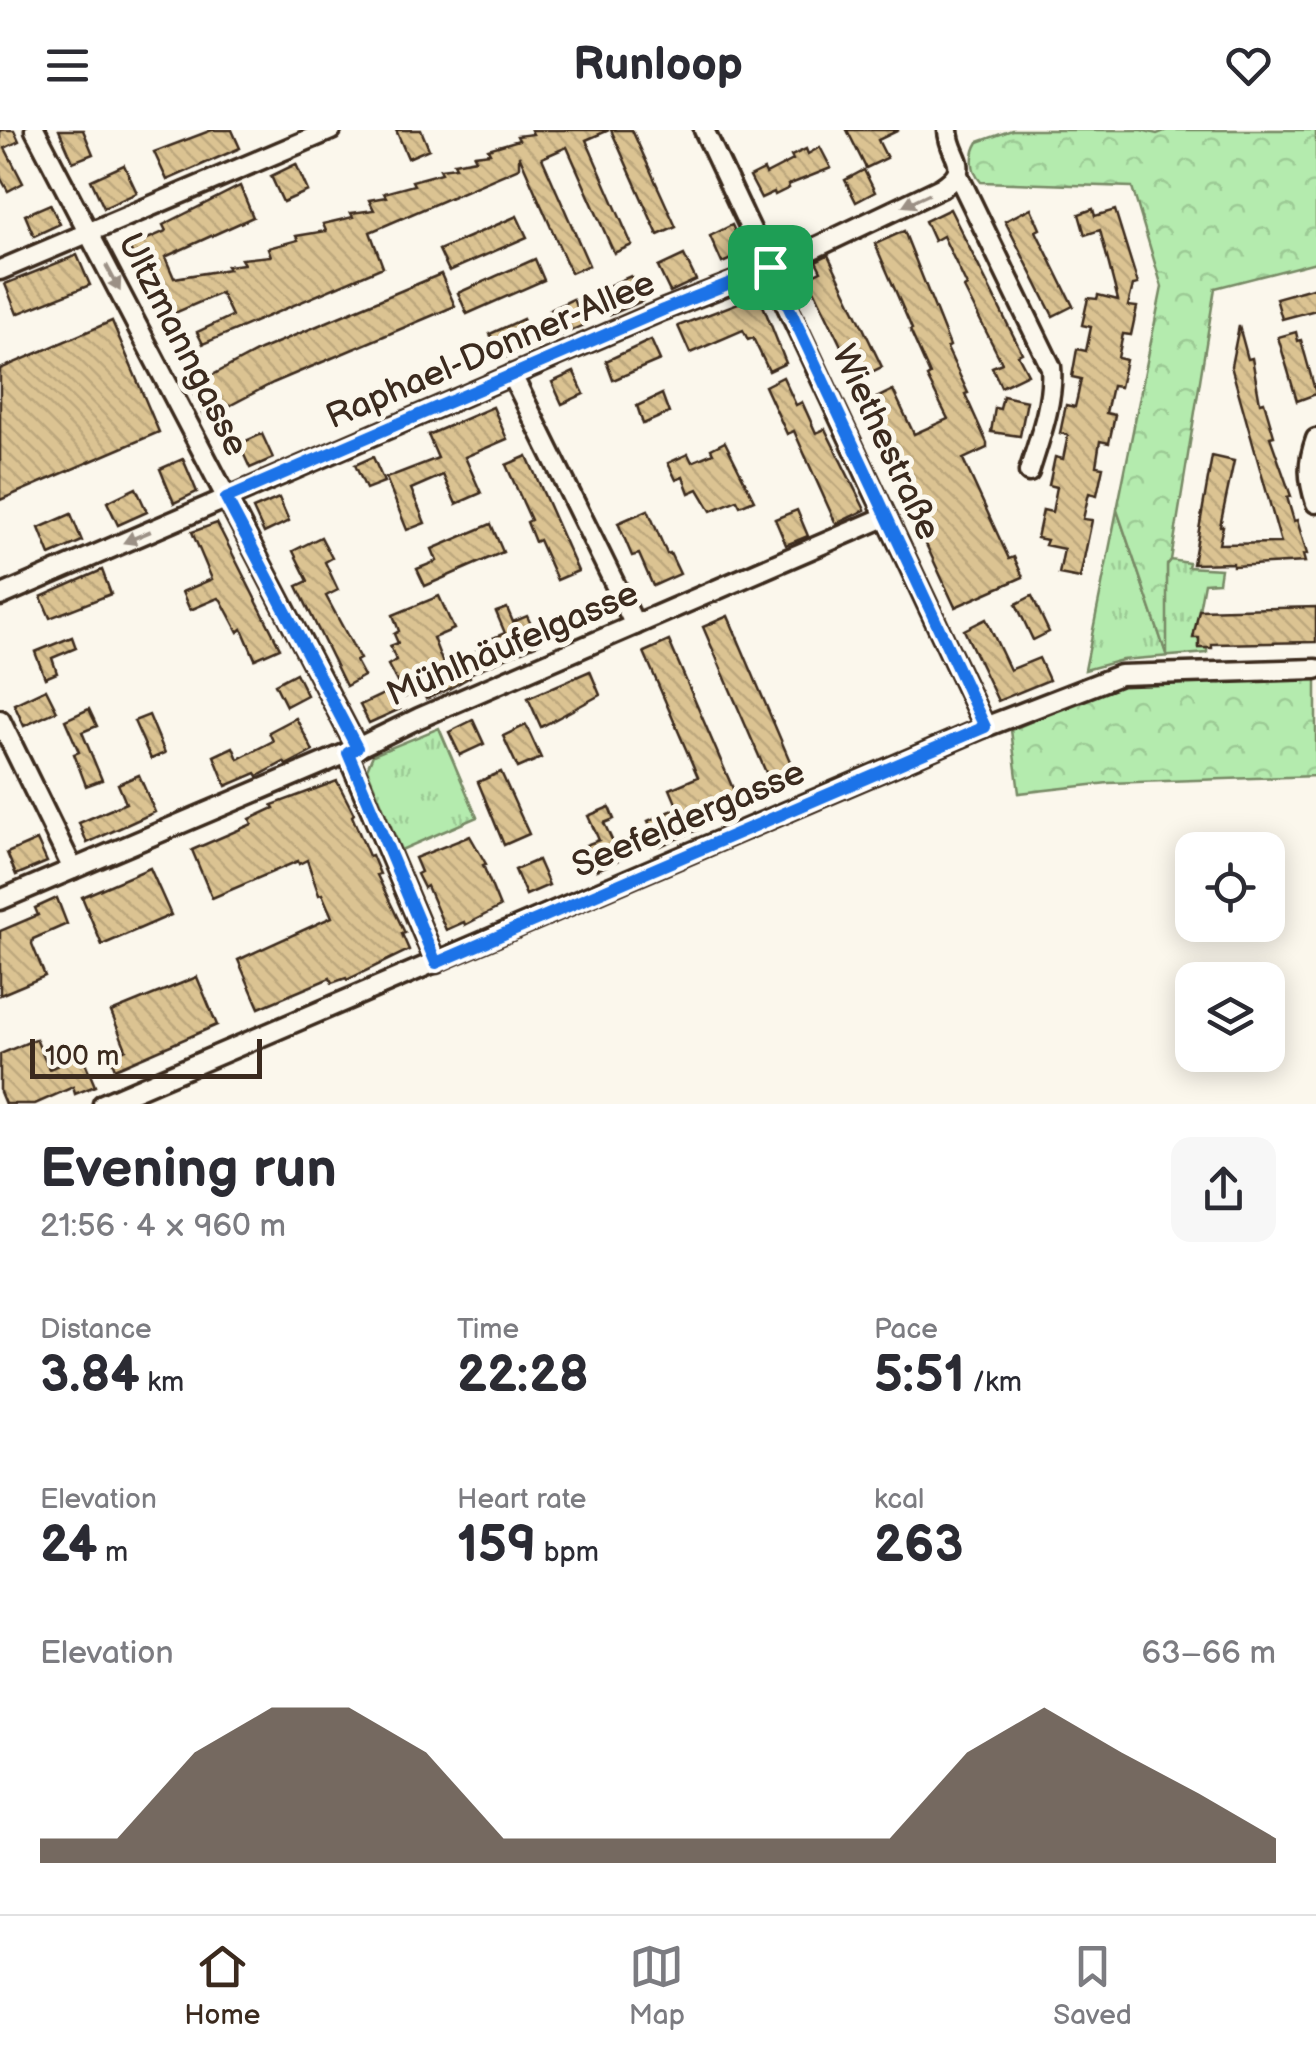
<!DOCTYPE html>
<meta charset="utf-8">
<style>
:root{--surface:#fff;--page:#f7f7f7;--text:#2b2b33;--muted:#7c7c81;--line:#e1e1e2;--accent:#3b2a1e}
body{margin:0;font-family:"Balsamiq Sans",sans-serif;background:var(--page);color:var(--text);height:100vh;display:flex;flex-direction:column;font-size:38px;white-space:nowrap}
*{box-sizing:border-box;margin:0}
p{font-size:32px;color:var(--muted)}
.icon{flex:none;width:55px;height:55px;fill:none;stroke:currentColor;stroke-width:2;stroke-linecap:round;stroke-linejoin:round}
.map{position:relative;height:974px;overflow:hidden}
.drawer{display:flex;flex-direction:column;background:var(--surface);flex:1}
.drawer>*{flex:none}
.controls{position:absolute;left:1175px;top:702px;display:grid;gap:20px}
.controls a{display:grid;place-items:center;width:110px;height:110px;border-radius:20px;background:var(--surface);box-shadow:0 5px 25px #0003;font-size:50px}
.scale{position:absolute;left:30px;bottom:25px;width:232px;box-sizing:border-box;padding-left:10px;border:5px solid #3b2a1e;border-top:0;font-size:28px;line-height:35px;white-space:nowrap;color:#3b2a1e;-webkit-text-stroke:8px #fbf7ec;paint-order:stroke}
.pin{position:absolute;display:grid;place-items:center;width:85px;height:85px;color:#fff;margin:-42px;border-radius:20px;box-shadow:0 5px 15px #0006}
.round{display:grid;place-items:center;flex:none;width:105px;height:105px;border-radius:20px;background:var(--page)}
.head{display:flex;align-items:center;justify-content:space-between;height:170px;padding:0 40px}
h1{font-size:55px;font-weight:600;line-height:75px}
.stats{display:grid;grid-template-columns:repeat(3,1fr);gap:15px;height:170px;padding:10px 40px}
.stats div{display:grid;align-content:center}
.stats b{font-size:50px;font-weight:600}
.stats small{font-size:28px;font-weight:400}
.stats p{font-size:28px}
.chart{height:280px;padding:20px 40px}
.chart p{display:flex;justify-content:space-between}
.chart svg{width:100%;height:180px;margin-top:10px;fill:var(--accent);opacity:.7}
header{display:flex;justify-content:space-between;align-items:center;height:130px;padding:0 40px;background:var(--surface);font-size:45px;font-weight:600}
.dock{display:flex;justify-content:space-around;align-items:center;height:140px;border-top:2px solid var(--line);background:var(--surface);font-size:28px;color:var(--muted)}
.dock a{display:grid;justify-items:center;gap:5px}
.dock .current{color:var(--accent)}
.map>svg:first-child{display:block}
.grass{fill:url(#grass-tufts);stroke:#788a66;stroke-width:2.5}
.forest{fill:url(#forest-crowns);stroke:#788a66;stroke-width:2.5}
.building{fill:url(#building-back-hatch);stroke:#3b2a1e;stroke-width:2.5}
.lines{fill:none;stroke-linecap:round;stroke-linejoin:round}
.street-casing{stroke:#3b2a1e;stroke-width:25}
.street{stroke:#fbf7ec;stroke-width:18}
.oneway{fill:#9b9085}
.route-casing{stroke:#fff;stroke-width:20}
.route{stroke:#1a73e8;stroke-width:12}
.labels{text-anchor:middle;stroke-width:10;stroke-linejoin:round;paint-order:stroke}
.street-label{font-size:35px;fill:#3b2a1e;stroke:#fbf7ec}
</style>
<header><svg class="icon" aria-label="menu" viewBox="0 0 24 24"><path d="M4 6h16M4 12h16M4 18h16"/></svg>Runloop<svg class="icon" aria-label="heart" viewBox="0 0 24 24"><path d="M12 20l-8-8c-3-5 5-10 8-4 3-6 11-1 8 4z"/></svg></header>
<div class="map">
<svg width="1316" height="974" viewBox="0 0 1316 974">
<defs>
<pattern id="grass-tufts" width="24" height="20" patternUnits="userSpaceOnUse" patternTransform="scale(2.5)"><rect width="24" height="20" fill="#b4ebae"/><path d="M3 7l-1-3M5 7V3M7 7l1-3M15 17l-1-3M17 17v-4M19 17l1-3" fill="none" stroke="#9cca95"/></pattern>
<pattern id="forest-crowns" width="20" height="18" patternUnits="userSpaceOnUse" patternTransform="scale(2.5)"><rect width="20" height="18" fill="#b4ebae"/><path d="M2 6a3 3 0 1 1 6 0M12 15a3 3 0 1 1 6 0" fill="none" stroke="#9cca95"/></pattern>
<pattern id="building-back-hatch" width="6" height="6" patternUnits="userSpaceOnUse" patternTransform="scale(2.5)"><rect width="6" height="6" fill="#dbc392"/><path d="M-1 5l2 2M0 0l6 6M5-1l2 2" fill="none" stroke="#bda87d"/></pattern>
</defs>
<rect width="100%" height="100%" fill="#fbf7ec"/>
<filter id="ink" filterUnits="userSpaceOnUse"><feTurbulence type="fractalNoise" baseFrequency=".01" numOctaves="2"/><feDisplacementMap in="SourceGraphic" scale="20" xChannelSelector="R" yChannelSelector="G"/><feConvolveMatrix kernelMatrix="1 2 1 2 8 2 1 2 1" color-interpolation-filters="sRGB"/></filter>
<g filter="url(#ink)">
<g class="grass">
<polygon points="1117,380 1166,523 1167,435 1171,430 1189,433 1188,437 1221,439 1219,452 1204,453 1194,507 1207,508 1199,512 1199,518 1207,518 1207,523 1122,530 1085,540"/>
<polygon points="439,598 477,687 401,720 367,639 373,625"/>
</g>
<g class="forest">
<path d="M1012,0H1141L1157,4L1167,0H1316V132L1215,158L1171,430L1167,435V527L1117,380L1162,157L1132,57L981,52C971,41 970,25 978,12Z"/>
<polygon points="1316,547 1316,646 1108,653 1019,663 1011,600 1117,555"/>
</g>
<g class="building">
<polygon points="0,0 14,0 19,11 5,18 23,53 8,61 0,47"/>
<polygon points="59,0 83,0 93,24 73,32"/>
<polygon points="212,0 232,0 240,18 167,50 154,22"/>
<polygon points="396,0 421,0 429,19 408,28"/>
<polygon points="531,0 609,0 586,10 632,115 614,123 567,17 542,28 589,135 571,143 519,25 519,38 370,102 383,137 203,214 197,202 232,186 221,163 168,186 165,181 159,183 153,170 160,167 147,140 141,143 129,117 166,101 163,95 240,56 253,87 165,127 174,148 229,139 227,136 244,134 241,129 271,126 268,118 298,110 296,106 326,101 323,94 353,87 351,83 374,80 369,70 386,67 384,63 414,55 412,51 442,43 440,39 456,37 454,33 476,29 474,25 490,23 488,19 519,10 517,6 533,4"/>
<polygon points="611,0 632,0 676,97 658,105"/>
<polygon points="847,0 899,0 878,10 887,28 866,38"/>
<polygon points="820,17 831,38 788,55 789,58 775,65 774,62 761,68 750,47 764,40 766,44 793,30 791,26 806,19 808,24"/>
<polygon points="296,34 308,61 283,72 271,46"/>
<polygon points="124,35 137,63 104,78 91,50"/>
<polygon points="864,40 875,62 856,72 845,50"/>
<polygon points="50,74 60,94 34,106 25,85"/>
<polygon points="1031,78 1040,99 1036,101 1073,176 1053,186 1005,91"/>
<polygon points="950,79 1022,223 1018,225 1028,244 1001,257 992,237 1002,233 964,158 967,156 943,106 934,111 925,91"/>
<polygon points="1093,79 1095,86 1115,80 1138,154 1133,155 1128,176 1137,177 1131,205 1123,204 1118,228 1126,230 1120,257 1112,256 1106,283 1115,285 1109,313 1100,311 1096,336 1103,337 1097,365 1089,363 1083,389 1092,390 1080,448 1059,444 1064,419 1045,415 1047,410 1037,408 1043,380 1052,382 1057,357 1049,355 1055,327 1063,329 1068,305 1060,303 1066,275 1075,277 1078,264 1081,249 1072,247 1077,219 1086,221 1091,197 1082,195 1088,168 1097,169 1098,165 1118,170 1100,100 1085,105 1079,84"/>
<polygon points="517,86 527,107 449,141 439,120"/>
<polygon points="732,95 745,123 722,133 710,106"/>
<polygon points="904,101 950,216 947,218 968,263 965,264 987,313 987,318 963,329 1009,429 1014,427 1023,447 955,477 882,319 889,316 868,272 893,260 914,304 948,289 927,247 930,245 910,200 912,199 875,114"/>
<polygon points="77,125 90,155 17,184 5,154"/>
<polygon points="684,125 696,150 670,162 658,137"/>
<polygon points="828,125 882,237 857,249 808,147 821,141 816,131"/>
<polygon points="535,129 544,150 467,184 458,163"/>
<polygon points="441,144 455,176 273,253 206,288 190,257 260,220"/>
<polygon points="631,146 642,171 610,185 599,160"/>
<polygon points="1316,157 1316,180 1282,189 1276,168"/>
<polygon points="759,165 786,233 769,241 753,208 748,210 743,200 690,223 678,196"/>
<polygon points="573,169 584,195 561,205 550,180"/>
<polygon points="523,189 534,215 501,229 490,204"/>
<polygon points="112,191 159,302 0,370 0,239"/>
<polygon points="1239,196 1248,229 1252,228 1260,273 1264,272 1274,306 1270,307 1291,366 1287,367 1294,391 1297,390 1307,424 1303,425 1305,432 1233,436 1233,433 1193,434 1212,326 1234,331 1220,396 1223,396 1219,414 1281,413 1231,236"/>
<polygon points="1296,202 1298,211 1301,210 1316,264 1297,271 1278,207"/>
<polygon points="651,210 660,230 613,250 606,231"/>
<polygon points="574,242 584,264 562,274 552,252"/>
<polygon points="783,247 796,275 802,272 816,303 825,299 865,380 836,394 794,301 787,304 765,256"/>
<polygon points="662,264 669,283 643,294 637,276"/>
<polygon points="1003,266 1027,271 1020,306 991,302 995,278 1000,279"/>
<polygon points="493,277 507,309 465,327 481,363 456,374 443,345 411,359 425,393 407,400 386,348 438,328 428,305"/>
<polygon points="262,304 273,328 250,338 239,314"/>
<polygon points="725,312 754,370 740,376 737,370 711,381 698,359 689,363 683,347 676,350 668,333 688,324 692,332 713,323 711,319"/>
<polygon points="527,326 578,441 557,450 539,410 535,412 527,392 531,390 506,335"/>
<polygon points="373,327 384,352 366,359 355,335"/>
<polygon points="183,329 197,362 174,373 160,339"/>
<polygon points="136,358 147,382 118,395 107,372"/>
<polygon points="279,368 289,391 264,403 253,379"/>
<polygon points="648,380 667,424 670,423 680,444 653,456 639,424 632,426 618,393"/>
<polygon points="797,380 808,406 786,415 775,389"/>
<polygon points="71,384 82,411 50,425 39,398"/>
<polygon points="217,393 280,518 255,529 242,499 238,502 221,470 218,468 190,480 182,462 212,449 192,402"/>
<polygon points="491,394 503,422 425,456 417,439 437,431 432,419"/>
<polygon points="321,407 332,428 325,432 338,460 326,466 360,529 356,531 364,546 346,556 297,456 308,451 293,421"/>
<polygon points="102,440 111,464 50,488 41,467"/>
<polygon points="439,466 454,499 433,508 444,536 481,519 479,514 505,503 496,482 507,478 513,492 527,486 540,513 469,544 470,547 449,559 426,569 422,559 405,567 388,535 396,530 390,516 398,513 394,504 399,501 393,485"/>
<polygon points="1032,466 1049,502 1033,510 1016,474"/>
<polygon points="1316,477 1316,512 1212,514 1212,518 1199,518 1199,508 1193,508 1199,480"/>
<polygon points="728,486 795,643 771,654 703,497"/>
<polygon points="986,489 1010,540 1039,528 1049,550 998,571 964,500"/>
<polygon points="72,507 76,518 52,528 57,543 45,548 35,522"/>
<polygon points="669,511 737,668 694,688 699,699 660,716 648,691 678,678 670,659 698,647 644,522"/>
<polygon points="590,541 600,565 541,597 528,568"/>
<polygon points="296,543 307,565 286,576 275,554"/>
<polygon points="46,559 57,581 24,596 14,574"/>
<polygon points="392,560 400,579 369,593 360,575"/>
<polygon points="89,579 97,596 82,602 102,650 86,656 74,624 79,622 65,590"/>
<polygon points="149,585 165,623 151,629 134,591"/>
<polygon points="296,588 313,621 286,635 284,632 258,646 256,643 226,656 214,626 233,617 238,629 273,611 269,602"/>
<polygon points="473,590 484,614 460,625 449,602"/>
<polygon points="526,595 541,628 518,638 503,606"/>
<polygon points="501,642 529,704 504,715 478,652"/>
<polygon points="139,645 155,682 87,713 79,693 126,673 118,654"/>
<polygon points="337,651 354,684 352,686 369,726 372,725 380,744 377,745 405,803 402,804 409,820 347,850 346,848 332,853 330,848 259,878 238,830 332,787 322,764 319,765 307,730 299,734 298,731 212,768 192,720 252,694 250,689 274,678 272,675"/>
<polygon points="609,677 614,689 604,693 621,729 597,740 586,715 599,710 588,686"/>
<polygon points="470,706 486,734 483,735 500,777 465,795 464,792 446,800 427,756 424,758 417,744 421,742 415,728"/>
<polygon points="37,710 47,732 16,745 7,723"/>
<polygon points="538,730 549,755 526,765 515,740"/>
<polygon points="150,738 171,785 102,815 82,767"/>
<polygon points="57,768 67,794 33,809 32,814 45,846 0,865 0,801 38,785 35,778"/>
<polygon points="197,847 217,895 115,939 110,926 126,919 111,882"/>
<polygon points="36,909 49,939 82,925 95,956 75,964 73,957 35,974 5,974 0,962 0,924"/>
</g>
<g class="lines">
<defs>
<g id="street">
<polyline points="35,0 357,618"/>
<polyline points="704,0 985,597"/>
<path d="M958,45L1051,237C1054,271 1039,310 1029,342"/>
<polyline points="0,140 331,0"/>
<polyline points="512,245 635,495"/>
<path d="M1316,309C1307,334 1308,348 1316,373"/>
<path d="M0,466L663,180L785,132L941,58C975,36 949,29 948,0"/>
<polyline points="0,590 73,739"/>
<polyline points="347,623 436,833"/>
<polyline points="0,770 347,623 419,588 885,387"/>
<polyline points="103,974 985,597 1120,545 1316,539"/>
</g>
</defs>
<use href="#street" class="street-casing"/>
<use href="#street" class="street"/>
</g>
<defs><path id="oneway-solid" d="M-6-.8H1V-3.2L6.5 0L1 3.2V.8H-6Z" transform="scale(2.5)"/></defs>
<g class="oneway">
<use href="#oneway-solid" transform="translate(916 70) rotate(155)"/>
<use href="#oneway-solid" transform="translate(113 148) rotate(62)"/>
<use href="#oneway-solid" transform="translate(137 407) rotate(157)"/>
</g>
</g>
<g class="lines" filter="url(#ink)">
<defs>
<polygon id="route" points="770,137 985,597 436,833 348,623 357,618 226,368 663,180"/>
</defs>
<use href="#route" class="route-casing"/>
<use href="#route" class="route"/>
</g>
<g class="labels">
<g class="street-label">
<text transform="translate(184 214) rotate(63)" y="12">Ultzmanngasse</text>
<text transform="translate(490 219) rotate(-23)" y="12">Raphael-Donner-Allee</text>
<text transform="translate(887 312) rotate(65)" y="12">Wiethestraße</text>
<text transform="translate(512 513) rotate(-23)" y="12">Mühlhäufelgasse</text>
<text transform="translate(688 688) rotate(-23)" y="12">Seefeldergasse</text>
</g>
</g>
</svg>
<div class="controls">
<a><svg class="icon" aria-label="locate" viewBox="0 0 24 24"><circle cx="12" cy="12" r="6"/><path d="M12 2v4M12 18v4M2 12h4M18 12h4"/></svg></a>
<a><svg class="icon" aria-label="layers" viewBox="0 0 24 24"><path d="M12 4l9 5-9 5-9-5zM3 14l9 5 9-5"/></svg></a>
</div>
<div class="scale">100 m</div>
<div class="pin" style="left:770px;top:137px;background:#1e9e55"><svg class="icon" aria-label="arrive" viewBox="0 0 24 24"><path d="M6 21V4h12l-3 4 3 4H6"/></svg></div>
</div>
<section class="drawer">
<div class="head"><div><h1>Evening run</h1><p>21:56 · 4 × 960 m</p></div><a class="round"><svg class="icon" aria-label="share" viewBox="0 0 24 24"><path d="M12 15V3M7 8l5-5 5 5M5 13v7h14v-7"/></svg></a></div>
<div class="stats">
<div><p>Distance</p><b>3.84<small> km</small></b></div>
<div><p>Time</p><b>22:28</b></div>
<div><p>Pace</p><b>5:51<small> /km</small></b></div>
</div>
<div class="stats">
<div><p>Elevation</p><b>24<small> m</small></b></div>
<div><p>Heart rate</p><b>159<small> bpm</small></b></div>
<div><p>kcal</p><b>263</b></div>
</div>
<div class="chart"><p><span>Elevation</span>63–66 m</p>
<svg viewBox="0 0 160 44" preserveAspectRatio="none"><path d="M0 44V38L10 38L20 17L30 6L40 6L50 17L60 38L70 38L80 38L90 38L100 38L110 38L120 17L130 6L140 17L150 27L160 38V44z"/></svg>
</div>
</section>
<nav class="dock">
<a class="current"><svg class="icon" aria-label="home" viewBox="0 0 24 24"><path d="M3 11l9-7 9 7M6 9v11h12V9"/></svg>Home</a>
<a><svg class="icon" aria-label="map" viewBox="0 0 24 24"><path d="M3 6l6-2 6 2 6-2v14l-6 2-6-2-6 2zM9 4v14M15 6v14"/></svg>Map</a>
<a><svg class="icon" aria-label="saved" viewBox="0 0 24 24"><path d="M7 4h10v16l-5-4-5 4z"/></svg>Saved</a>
</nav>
